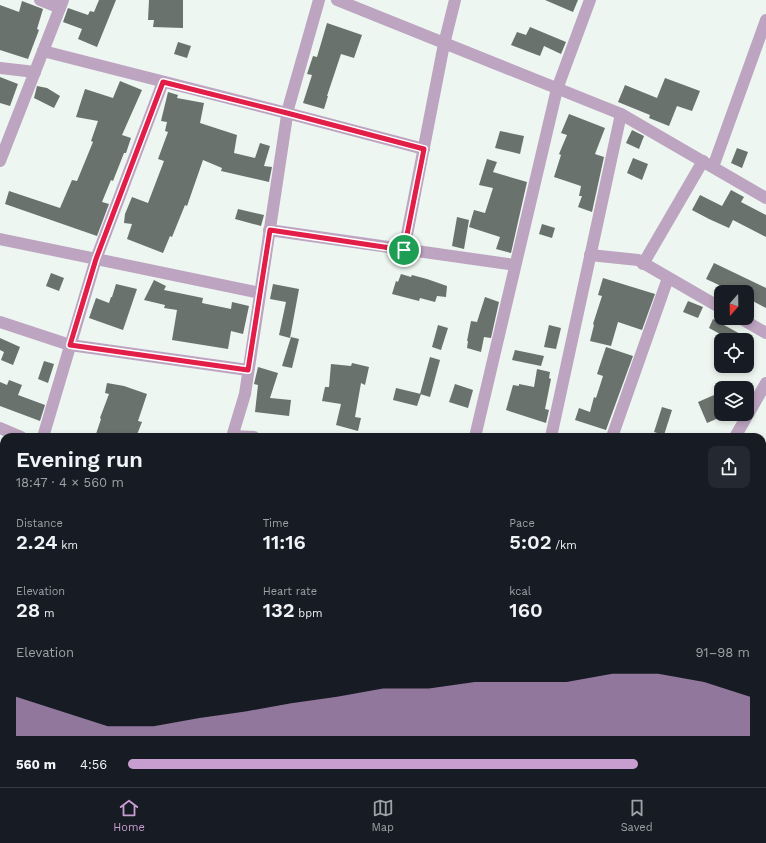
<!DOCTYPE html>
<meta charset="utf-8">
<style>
:root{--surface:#171b24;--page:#242831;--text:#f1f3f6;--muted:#9ea1a6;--line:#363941;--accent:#c79ecf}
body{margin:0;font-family:"Work Sans",sans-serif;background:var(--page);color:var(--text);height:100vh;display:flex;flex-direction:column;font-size:15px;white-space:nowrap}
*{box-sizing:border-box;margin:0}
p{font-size:13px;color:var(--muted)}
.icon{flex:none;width:22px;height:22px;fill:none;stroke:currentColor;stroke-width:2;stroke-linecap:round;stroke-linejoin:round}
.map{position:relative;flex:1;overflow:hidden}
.drawer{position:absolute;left:0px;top:433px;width:766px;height:354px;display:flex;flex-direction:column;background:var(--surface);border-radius:12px 12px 0 0;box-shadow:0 2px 6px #0003}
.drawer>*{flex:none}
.needle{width:26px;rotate:200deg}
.fabs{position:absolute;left:714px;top:285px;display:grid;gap:8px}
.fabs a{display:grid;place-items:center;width:40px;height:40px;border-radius:8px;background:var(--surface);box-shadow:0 2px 6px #0003;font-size:20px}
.pin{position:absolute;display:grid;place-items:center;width:34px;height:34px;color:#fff;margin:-17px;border:2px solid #fff;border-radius:50%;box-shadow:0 1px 4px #0007}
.round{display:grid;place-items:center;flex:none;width:42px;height:42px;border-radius:8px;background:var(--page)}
.overview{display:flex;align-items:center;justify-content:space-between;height:68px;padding:0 16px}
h1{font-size:22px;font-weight:600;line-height:30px}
.figures{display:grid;grid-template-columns:repeat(3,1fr);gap:6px;height:68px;padding:4px 16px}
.figures div{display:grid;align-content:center}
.figures b{font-size:20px;font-weight:600}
.figures small{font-size:11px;font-weight:400}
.figures p{font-size:11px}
.chart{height:112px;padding:8px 16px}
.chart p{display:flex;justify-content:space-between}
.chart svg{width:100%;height:72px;margin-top:4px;fill:var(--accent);opacity:.7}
ul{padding:0 16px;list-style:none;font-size:13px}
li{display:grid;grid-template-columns:64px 48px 1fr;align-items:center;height:30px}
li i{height:10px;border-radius:5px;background:var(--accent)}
.menu{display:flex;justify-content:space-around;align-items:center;height:56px;border-top:1px solid var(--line);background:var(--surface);font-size:11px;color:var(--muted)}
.menu a{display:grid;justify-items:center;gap:2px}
.menu .selected{color:var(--accent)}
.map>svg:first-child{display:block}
.building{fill:#69726d}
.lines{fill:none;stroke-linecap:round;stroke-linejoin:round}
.minor{stroke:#bda4c0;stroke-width:12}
.route-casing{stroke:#fff;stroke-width:8}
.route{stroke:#e11d48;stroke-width:5}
</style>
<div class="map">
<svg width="766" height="787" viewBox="0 0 766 787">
<rect width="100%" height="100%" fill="#edf6f1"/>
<g class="building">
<polygon points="99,0 116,0 97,47 78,39 82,29 63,22 68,8 88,15 90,11 94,12"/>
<polygon points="149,0 183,0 183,28 153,27 154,20 148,20"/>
<polygon points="545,0 578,0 573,12"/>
<polygon points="22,1 43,9 37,29 39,30 28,59 0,50 0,5 19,12"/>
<polygon points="327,23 362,35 354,58 341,54 327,96 328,96 324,109 303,103 312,75 307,74 313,56 317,57"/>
<polygon points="530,27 566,42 561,54 544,46 540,56 511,45 517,32 526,35"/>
<polygon points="178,42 191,46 187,58 174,54"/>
<polygon points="0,77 18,84 10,106 0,103"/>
<polygon points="665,78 700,91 692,111 677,106 669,126 649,118 650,115 618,102 625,85 657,98"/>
<polygon points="120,81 142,90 122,135 131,138 126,153 124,153 113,181 111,180 102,202 109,204 97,236 5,204 9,191 60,208 72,180 77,181 93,142 91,141 98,121 76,117 85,89 113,98"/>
<polygon points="37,86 47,88 60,96 54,108 34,98"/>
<polygon points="168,92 178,95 177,98 204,103 200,123 237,135 234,153 255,158 260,143 270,146 264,166 272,167 269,182 221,171 222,168 203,160 187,206 185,205 172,237 170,236 163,253 127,239 132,224 124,223 125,214 132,197 148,203 164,161 158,159 168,132 165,131 167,122 161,121"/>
<polygon points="569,114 605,128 595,154 604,157 592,212 578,207 582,196 579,196 581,186 554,177 561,155 559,154 567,135 561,133"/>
<polygon points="632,130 644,136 639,149 626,143"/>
<polygon points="500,131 524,136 520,154 495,148"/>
<polygon points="737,148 748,152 742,168 731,163"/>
<polygon points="633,158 648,164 642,180 627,173"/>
<polygon points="487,159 497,162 493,172 527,182 511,253 496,249 500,237 469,227 474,210 485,213 493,188 479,185"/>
<polygon points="731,190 744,197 741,202 766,215 766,237 733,220 729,228 709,219 692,210 700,195 722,206"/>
<polygon points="238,209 264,215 261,226 235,219"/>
<polygon points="457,217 469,220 464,249 452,246"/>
<polygon points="542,224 555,228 552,238 539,234"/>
<polygon points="714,263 766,288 766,308 747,298 747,292 734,292 706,279"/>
<polygon points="51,273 64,278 59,291 46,286"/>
<polygon points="401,274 411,277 412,275 427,279 447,286 446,297 437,296 435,302 420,298 419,301 392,294 396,281 398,282"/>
<polygon points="603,278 655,294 642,330 618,322 611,346 590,341 594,325 593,324 602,296 598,295"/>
<polygon points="154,280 166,286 164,290 203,298 202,303 231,309 232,302 249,306 243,334 231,331 228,349 172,340 177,310 164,308 165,305 144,300"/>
<polygon points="116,284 137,289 123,330 89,318 96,298 109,303 111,297 112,297"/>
<polygon points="273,284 299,289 290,338 279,335 286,302 270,299"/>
<polygon points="485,297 499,302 491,338 484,337 481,352 467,348 468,341 467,341 471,321 477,322"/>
<polygon points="688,301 703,307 698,318 683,312"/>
<polygon points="713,319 744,336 741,340 731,340 709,328"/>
<polygon points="438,325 448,328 441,350 432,347"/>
<polygon points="549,325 561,328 556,349 544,347"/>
<polygon points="291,337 299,339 292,368 282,366"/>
<polygon points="0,338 20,347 13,365 1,360 4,352 0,350"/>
<polygon points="606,347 633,356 606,430 575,420 579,408 590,412 594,397 596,398 603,376 597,374"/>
<polygon points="515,350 544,356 541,366 512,360"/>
<polygon points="430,357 440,360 430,397 420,394"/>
<polygon points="44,361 54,364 48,383 38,379"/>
<polygon points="352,363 369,367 365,385 361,383 355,417 361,418 358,431 336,425 341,404 322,401 325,387 329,387 331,364 351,366"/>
<polygon points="258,367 278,373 270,398 291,400 289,416 255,412 258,385 254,384"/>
<polygon points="537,369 550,372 549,378 551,379 545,409 549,410 546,423 506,410 513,385 519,386 519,384 534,387"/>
<polygon points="9,380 22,385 18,395 45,405 40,421 0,406 0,382 7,385"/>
<polygon points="107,383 124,386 147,394 138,421 142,422 136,437 95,437 101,419 100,418 109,394 105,393"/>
<polygon points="455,384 473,390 468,408 449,402"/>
<polygon points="396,388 421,394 417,406 393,400"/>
<polygon points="721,392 721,417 707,423 698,402"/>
<polygon points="662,407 672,410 664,435 654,432"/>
</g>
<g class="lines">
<g class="minor">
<polyline points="40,0 60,8"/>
<polyline points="337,0 621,114 766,198"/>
<polyline points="43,51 287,113 424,149"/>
<polyline points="0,68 35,72"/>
<polyline points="0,161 63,0"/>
<polyline points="713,167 766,20"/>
<polyline points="269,230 515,265"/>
<polyline points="0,239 260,293"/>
<polyline points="404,250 444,44 455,0"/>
<polyline points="590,255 638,260 721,308"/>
<polyline points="643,264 703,161"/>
<polyline points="740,318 766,333"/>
<polyline points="0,322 70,345 248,370"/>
<polyline points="0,428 21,437"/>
<polyline points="232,436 254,437"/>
<polyline points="43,437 96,259 163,82"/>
<polyline points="232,437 245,394 288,109 319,0"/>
<polyline points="475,437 557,89 590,0"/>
<polyline points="551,437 621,114"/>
<polyline points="612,437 668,278"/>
<polyline points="735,437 766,383"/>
<polyline points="762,486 766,488"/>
<polyline points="762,640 766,640"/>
<polyline points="0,654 4,656"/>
<polyline points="762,718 766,718"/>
<polyline points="317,783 327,787"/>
<polyline points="115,787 116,783"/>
<polyline points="221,787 222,783"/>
<polyline points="399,787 399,783"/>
<polyline points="476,787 477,783"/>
<polyline points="574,787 575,783"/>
<polyline points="707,787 707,783"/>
</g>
</g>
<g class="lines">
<defs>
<polygon id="route" points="163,82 287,113 424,149 404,250 270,230 248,370 70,345 96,259"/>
</defs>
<use href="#route" class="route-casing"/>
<use href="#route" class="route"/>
</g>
</svg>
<div class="fabs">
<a><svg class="needle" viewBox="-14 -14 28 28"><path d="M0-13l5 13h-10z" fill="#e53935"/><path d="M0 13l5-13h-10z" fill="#9ea1a6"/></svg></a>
<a><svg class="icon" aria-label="locate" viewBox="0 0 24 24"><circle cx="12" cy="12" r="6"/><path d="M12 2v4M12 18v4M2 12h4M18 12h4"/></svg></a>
<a><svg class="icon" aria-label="layers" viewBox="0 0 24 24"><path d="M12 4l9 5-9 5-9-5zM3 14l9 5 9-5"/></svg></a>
</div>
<div class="pin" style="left:404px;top:250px;background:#1e9e55"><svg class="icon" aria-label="arrive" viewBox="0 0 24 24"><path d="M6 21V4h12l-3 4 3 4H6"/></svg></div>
<section class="drawer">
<div class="overview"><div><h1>Evening run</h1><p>18:47 · 4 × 560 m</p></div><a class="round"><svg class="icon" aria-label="share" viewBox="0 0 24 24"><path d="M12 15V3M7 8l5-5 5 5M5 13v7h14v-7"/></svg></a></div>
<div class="figures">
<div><p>Distance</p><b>2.24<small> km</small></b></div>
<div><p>Time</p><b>11:16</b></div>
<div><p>Pace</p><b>5:02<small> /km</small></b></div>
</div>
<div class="figures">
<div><p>Elevation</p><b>28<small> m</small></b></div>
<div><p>Heart rate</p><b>132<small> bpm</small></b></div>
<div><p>kcal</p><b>160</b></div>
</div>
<div class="chart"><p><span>Elevation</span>91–98 m</p>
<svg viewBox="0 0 160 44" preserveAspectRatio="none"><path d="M0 44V20L10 29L20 38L30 38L40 33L50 29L60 24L70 20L80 15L90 15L100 11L110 11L120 11L130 6L140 6L150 11L160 20V44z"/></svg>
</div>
<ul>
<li><b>560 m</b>4:56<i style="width:82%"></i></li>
</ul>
</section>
</div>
<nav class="menu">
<a class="selected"><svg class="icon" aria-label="home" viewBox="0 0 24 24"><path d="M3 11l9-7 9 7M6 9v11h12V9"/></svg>Home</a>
<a><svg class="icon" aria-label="map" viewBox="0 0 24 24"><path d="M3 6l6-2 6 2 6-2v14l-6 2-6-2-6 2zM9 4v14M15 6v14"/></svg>Map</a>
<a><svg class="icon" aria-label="saved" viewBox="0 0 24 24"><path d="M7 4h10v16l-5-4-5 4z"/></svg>Saved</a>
</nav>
